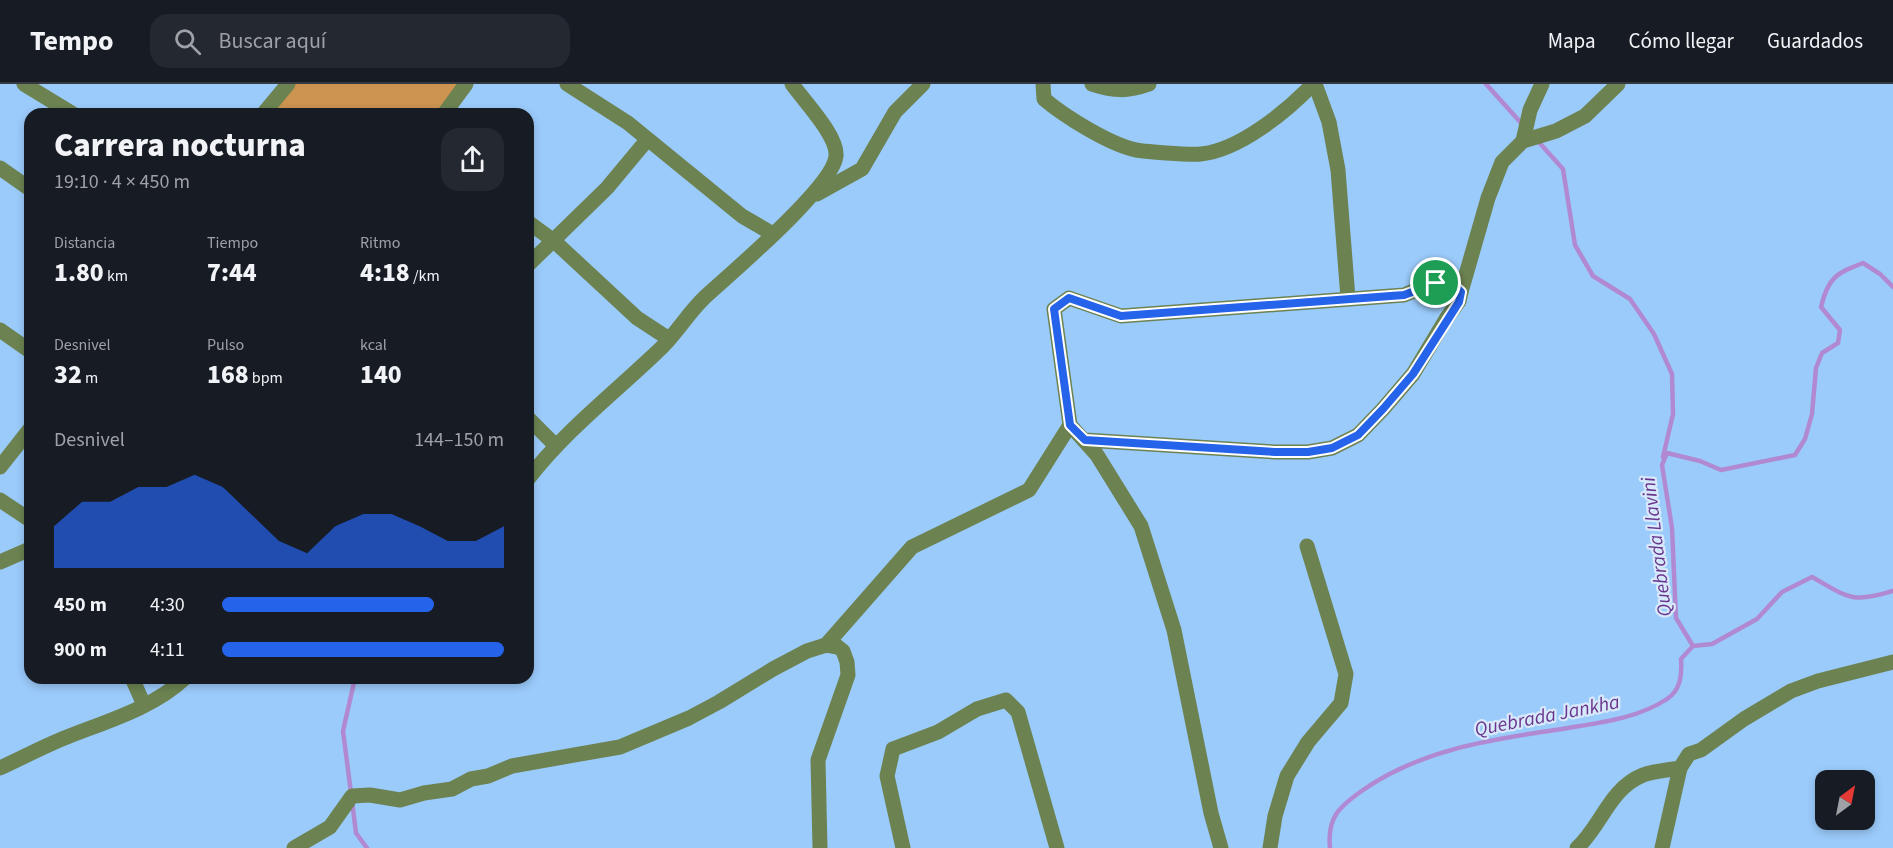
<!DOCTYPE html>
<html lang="es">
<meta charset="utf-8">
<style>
:root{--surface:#171b24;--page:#242831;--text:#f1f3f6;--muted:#9ea1a6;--line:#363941;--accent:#2563eb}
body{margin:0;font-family:"Source Sans 3",sans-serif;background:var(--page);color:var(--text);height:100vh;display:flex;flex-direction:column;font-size:22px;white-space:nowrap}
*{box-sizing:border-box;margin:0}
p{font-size:20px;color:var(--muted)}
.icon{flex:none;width:33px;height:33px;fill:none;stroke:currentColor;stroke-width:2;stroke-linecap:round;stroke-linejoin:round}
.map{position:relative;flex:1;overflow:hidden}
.sheet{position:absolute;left:24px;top:24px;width:510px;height:576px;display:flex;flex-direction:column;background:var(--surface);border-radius:18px;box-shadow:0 3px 9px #0003}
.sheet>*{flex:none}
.needle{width:39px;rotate:32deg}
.controls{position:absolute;left:1815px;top:686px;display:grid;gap:12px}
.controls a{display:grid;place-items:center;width:60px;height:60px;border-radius:12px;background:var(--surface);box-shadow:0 3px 9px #0003;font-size:30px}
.pin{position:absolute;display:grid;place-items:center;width:51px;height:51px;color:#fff;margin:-26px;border:3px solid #fff;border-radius:50%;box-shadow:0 2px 6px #0007}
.round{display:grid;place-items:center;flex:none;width:63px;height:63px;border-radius:18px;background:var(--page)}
.headline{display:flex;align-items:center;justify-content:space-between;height:102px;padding:0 30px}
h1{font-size:33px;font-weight:800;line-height:45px}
.stats{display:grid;grid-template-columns:repeat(3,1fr);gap:9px;height:102px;padding:6px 30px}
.stats div{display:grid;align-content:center}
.stats b{font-size:26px;font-weight:800}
.stats small{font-size:16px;font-weight:400}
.stats p{font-size:16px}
.chart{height:168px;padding:12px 30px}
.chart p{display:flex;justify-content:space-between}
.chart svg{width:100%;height:108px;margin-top:6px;fill:var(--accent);opacity:.7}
ul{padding:0 30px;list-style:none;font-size:20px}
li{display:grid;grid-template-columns:96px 72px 1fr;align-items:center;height:45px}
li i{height:15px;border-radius:8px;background:var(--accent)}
header{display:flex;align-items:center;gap:36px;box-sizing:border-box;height:84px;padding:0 30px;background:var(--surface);border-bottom:2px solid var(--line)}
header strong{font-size:28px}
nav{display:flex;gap:33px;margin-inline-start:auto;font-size:21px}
.search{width:420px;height:54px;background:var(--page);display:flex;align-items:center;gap:15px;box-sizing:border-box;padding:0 21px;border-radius:18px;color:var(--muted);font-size:22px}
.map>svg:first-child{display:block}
.green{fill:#cc9351}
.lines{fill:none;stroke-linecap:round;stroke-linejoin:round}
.stream{stroke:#b189d2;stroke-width:4.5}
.minor{stroke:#6c8351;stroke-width:15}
.route-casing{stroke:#fff;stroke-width:12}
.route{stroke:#2563eb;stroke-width:8}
.labels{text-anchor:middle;stroke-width:4.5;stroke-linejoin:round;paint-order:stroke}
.water-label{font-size:20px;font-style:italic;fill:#69358c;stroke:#d7e9fb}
</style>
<header>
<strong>Tempo</strong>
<div class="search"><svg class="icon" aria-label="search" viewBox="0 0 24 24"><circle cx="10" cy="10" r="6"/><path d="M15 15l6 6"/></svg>Buscar aquí</div>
<nav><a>Mapa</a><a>Cómo llegar</a><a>Guardados</a></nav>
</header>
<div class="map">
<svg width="1893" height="764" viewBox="0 0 1893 764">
<rect width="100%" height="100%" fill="#9bcbfb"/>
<polygon class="green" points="294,0 458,0 435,30 271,30"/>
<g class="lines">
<g class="stream">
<polyline points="1486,0 1522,40"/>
<polyline points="1536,55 1563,85 1575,161 1593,192 1630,215 1654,250 1672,290 1673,330 1663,373"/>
<path d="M1693,562L1676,534L1672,444L1662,381L1667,369L1700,377L1721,386L1795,371L1805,355L1812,330L1816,284L1822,269L1838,259L1840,246L1821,223C1828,193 1837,189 1863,179L1880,190L1893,203"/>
<polyline points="351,709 343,647 355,594"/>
<polyline points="352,717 356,749 367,764"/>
<path d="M1330,764C1327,733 1339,723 1363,706C1422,665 1493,655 1562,645C1597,639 1637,635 1667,615C1681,606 1682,590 1681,575L1693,562L1712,560L1757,535L1782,508L1812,493C1848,513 1851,520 1893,507"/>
</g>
<g class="minor">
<polyline points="24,0 73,30"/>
<polyline points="567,0 628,39 742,132 773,150"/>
<path d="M1043,0L1044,15C1064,32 1106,58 1132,65C1142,68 1190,71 1201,70C1240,66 1287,27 1313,0"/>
<path d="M1092,0C1114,7 1127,8 1149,0"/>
<polyline points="1315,0 1329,38 1338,86 1348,214"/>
<polyline points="263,30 288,0"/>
<polyline points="444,30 466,0"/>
<polyline points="1523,57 1530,26 1542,0"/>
<polyline points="0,84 30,105"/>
<polyline points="817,110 862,85 895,28 923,0"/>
<polyline points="528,138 554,157 637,234 669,255"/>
<polyline points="528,181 607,104 647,56"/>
<polyline points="1461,208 1488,114 1502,78 1523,57 1556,47 1585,32 1618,0"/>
<polyline points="0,246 30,267"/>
<polyline points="528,334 556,362"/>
<path d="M1085,356L1275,368H1308L1332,364L1358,351L1383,325L1413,290L1446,235L1459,217L1461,208C1446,189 1422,204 1404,211L1121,232L1069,214L1054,225L1070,341L1097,371L1141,442L1174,546L1211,729L1221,764"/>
<polyline points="0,383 30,345"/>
<path d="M528,395C565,347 613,310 657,268C675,252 687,230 705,213C730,190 834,102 836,72C838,52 804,17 792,0"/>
<polyline points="0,416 30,436"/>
<polyline points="0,478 30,465"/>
<polyline points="826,561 912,463 1029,406 1070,341"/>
<polyline points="132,594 144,621"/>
<path d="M0,684C22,674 44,662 67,653C107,637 153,624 185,594"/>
<polyline points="294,764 330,743 352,712 370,711 400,716 424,709 452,705 471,695 488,692 512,682 620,663 689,634 719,618 773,585 807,567 826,561 838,563 843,567 847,578 848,591 818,676 820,764"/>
<polyline points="903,764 887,692 893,665 938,648 977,625 1006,616 1018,628 1057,764"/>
<polyline points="1270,764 1275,732 1287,692 1308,658 1341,619 1346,590 1307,462"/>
<path d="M1577,764C1602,741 1609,705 1643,691C1654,687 1668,686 1680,684L1689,670L1701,666L1744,635L1791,607L1818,597L1893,578"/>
<polyline points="1662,764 1680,684"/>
</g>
</g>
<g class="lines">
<defs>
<polygon id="route" points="1445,198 1452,200 1461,208 1459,218 1413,290 1383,325 1358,351 1332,364 1308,368 1275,368 1085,356 1070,341 1054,225 1069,214 1121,232 1404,211 1436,199"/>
</defs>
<use href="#route" class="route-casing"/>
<use href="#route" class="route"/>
</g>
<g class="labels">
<g class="water-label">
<text transform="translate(1656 463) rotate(-97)" y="7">Quebrada Llavini</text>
<text transform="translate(1547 631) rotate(-11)" y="7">Quebrada Jankha</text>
</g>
</g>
</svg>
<div class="controls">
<a><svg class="needle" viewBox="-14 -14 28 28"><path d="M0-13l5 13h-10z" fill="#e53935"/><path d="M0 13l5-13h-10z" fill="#9ea1a6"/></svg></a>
</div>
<div class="pin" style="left:1436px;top:199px;background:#1e9e55"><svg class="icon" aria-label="arrive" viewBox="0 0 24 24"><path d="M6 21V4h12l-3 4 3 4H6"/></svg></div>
<section class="sheet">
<div class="headline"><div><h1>Carrera nocturna</h1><p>19:10 · 4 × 450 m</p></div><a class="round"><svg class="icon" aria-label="share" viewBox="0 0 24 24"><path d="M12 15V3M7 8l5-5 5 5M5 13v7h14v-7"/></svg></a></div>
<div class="stats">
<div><p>Distancia</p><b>1.80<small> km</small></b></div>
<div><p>Tiempo</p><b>7:44</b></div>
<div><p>Ritmo</p><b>4:18<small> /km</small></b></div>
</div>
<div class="stats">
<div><p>Desnivel</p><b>32<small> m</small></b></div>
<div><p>Pulso</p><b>168<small> bpm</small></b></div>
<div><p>kcal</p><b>140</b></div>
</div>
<div class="chart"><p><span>Desnivel</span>144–150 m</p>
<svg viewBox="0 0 160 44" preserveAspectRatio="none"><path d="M0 44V27L10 17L20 17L30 11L40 11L50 6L60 11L70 22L80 33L90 38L100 27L110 22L120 22L130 27L140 33L150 33L160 27V44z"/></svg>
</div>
<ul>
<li><b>450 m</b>4:30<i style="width:75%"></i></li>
<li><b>900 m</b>4:11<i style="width:100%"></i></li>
</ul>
</section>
</div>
